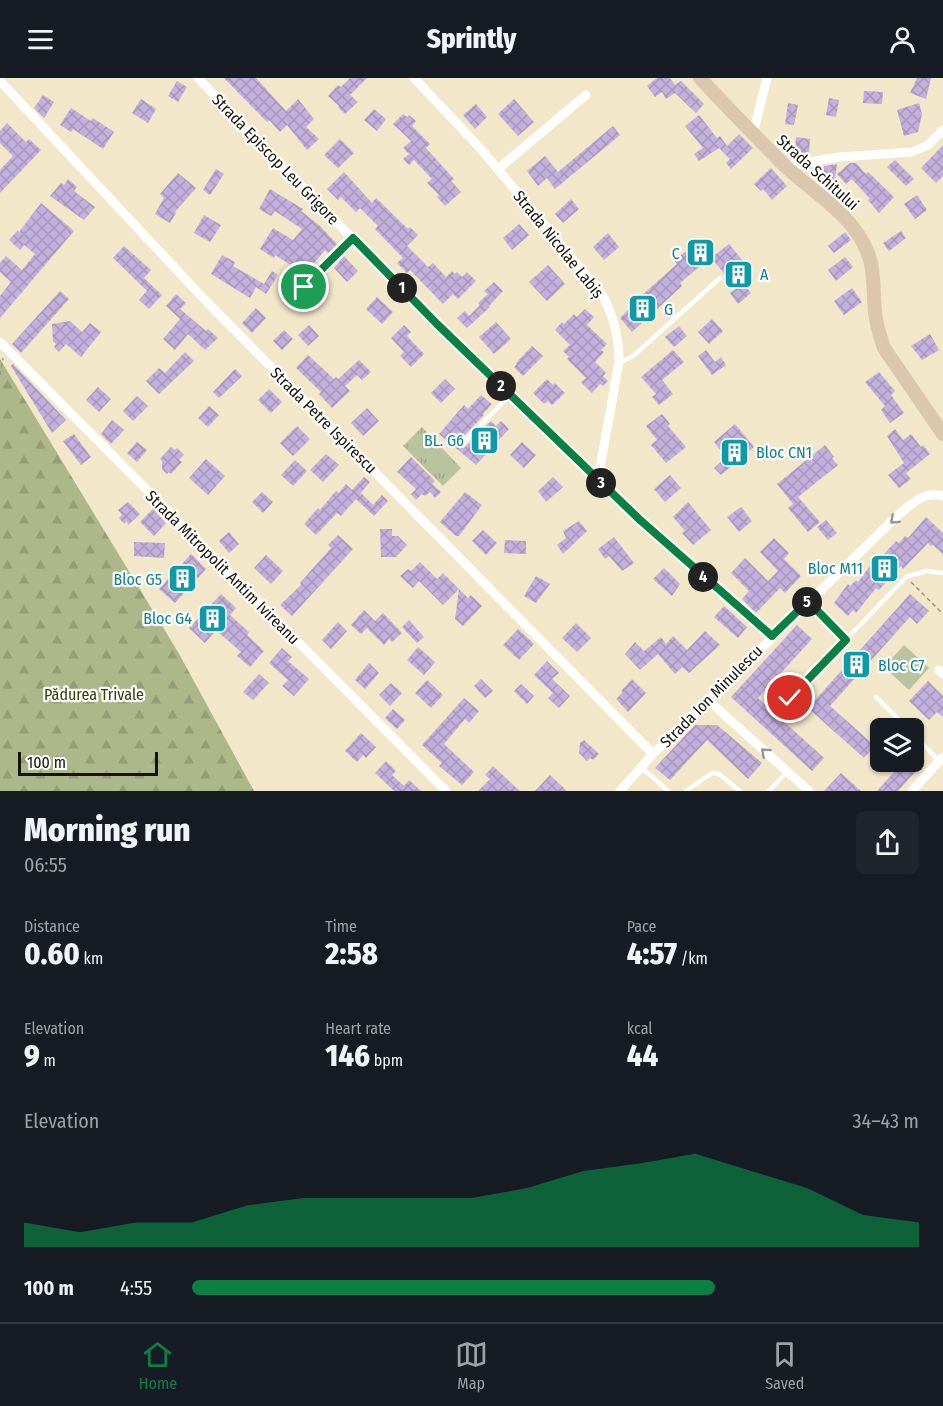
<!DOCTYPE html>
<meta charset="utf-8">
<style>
:root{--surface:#171b24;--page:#20242c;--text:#f1f3f6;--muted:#9ea1a6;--line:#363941;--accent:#0b8043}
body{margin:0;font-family:"Fira Sans Condensed",sans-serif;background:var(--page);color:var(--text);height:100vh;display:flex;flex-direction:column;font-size:22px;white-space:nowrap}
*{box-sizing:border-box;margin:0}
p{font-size:20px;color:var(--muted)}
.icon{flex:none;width:33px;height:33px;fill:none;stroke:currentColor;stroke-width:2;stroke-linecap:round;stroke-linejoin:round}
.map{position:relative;height:713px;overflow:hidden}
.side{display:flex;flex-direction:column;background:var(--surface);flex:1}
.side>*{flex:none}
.controls{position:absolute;left:870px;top:640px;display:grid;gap:12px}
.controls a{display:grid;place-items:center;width:54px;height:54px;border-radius:9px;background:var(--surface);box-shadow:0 2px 4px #0004;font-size:30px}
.scale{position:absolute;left:18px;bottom:15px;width:140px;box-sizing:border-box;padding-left:6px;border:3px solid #161308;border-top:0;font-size:16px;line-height:21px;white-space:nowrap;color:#161308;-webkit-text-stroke:4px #fff;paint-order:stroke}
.pin{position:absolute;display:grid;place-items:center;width:51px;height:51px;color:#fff;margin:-26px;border:3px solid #fff;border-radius:50%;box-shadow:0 2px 6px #0007}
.km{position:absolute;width:30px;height:30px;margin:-15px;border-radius:50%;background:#222;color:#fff;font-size:16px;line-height:30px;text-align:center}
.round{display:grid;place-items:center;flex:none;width:63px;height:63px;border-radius:9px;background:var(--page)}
.head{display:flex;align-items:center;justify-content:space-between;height:102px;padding:0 24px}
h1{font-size:33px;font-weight:800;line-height:45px}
.stats{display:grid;grid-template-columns:repeat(3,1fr);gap:9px;height:102px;padding:6px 24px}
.stats div{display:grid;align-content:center}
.stats b{font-size:30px;font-weight:800}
.stats small{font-size:16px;font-weight:400}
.stats p{font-size:16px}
.chart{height:168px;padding:12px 24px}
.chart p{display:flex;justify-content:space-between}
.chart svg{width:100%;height:108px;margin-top:6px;fill:var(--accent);opacity:.7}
ul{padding:0 24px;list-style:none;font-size:20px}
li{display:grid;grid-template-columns:96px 72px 1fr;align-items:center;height:45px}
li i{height:15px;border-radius:8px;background:var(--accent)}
header{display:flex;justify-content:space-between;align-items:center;height:78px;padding:0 24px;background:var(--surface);font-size:27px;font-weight:800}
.dock{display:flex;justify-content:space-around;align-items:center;height:84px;border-top:2px solid var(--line);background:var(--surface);font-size:16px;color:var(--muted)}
.dock a{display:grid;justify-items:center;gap:3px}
.dock .active{color:var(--accent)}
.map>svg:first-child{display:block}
.grass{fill:url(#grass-tufts)}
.forest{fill:url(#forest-firs)}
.park{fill:#b9c39e}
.building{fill:url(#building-cross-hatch)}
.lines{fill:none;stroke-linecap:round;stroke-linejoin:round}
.path{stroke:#9e967f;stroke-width:1.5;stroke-dasharray:4.5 3;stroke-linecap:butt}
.lane{stroke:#fff;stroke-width:4.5}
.street{stroke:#fff;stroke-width:9}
.secondary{stroke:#dbc7ad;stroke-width:14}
.oneway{stroke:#969590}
.route-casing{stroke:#fff;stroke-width:12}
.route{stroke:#0b8043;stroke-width:8}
.labels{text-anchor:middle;stroke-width:4.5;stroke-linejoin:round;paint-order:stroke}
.street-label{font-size:16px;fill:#161308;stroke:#fff}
.culture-label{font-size:16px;fill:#0d838f;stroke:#fff;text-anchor:end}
.park-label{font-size:16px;fill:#353f08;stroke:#fff}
</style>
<header><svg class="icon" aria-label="menu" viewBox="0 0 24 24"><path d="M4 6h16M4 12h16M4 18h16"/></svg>Sprintly<svg class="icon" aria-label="person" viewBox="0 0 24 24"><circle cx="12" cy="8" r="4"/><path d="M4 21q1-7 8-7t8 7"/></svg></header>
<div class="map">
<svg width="943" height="713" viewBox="0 0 943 713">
<defs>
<pattern id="grass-tufts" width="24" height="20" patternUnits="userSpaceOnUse" patternTransform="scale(1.5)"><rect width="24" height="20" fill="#b9c39e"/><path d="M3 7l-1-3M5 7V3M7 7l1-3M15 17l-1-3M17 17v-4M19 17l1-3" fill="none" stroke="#9ea787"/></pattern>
<pattern id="forest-firs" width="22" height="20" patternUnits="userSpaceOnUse" patternTransform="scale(1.5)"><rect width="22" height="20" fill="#adb88a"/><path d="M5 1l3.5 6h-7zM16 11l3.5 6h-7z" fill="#949d76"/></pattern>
<pattern id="building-cross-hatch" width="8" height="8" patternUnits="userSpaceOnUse" patternTransform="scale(1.5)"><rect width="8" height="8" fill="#c3b0dc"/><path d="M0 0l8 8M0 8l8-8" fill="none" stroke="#a796bb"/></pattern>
</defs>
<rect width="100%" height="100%" fill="#f2e7c9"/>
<polygon class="grass" points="422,349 461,390 443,408 403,368"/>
<polygon class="forest" points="0,281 178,574 254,713 0,713"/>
<polygon class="park" points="904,567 929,590 909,612 884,589"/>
<g class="building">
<polygon points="224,0 256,0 286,33 298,21 314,41 306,49 319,61 307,72 287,47 280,54 269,42 267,44"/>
<polygon points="350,0 367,0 350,17 358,24 345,36 338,29 339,28 328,18 338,7 341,9"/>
<polygon points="657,0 670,0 675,7 681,3 704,26 696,35 675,15 666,21 662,14 655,19 647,8"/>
<polygon points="917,0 931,0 926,21 910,15"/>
<polygon points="177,3 187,9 178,24 168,18"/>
<polygon points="864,13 883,14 882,26 863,25"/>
<polygon points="43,17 54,24 44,40 34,30"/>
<polygon points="829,20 839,22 836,39 826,37"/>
<polygon points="141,21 156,31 148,45 132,35"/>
<polygon points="514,21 534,44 518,58 498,36"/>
<polygon points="788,25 798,27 794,47 785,46"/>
<polygon points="919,25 922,36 918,54 904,58 897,32"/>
<polygon points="476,26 487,39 475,51 463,37"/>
<polygon points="71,30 91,43 93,40 114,54 103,71 73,51 71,54 60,47"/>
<polygon points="374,31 386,41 377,53 364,42"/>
<polygon points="403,36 407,39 409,37 416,43 412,48 430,66 426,70 454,101 451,103 461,114 445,128 437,119 439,117 427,105 432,101 414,82 409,87 403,81 409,76 403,70 411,63 393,46"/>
<polygon points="699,37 717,60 720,58 727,68 739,56 753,70 731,91 726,85 730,81 719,70 699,83 694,76 703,70 685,48"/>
<polygon points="7,45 26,64 29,61 41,72 0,115 0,92 13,78 0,65 0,53"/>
<polygon points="613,48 620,57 555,111 547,100 538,108 527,93 545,78 558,94"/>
<polygon points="796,59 810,61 809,76 795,74"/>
<polygon points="340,61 354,75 338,90 324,77"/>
<polygon points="943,67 943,98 936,105 921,90"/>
<polygon points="895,82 914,101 906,108 887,89"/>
<polygon points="850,85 856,85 866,96 868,94 894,119 879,135 868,122 870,121 852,101 846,106 837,96"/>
<polygon points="837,86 834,109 823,108 821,106 824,88"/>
<polygon points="771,90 787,108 772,122 763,111 761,113 754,106"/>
<polygon points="216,91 224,96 210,117 203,112"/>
<polygon points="344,94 372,125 376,120 408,151 410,149 418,157 407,168 428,189 433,185 446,199 452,193 455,196 457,194 462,199 467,194 476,203 458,221 453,216 443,226 410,192 407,195 397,185 403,180 375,151 378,148 360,130 356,134 341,119 338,122 327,111"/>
<polygon points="178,95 196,110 175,134 176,135 170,145 155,136 164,120 160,116"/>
<polygon points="68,101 77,109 74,113 95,129 84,142 50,118 61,105 64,107"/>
<polygon points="270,111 303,131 301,133 320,148 337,166 328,175 325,172 292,212 284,205 295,190 275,177 274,180 260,171 273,150 293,162 302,151 275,133 271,138 259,131"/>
<polygon points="917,117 927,132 915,141 904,126"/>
<polygon points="571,121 579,131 563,145 555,136"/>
<polygon points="41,125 74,153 0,240 0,218 11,204 0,194 0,185 6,178 22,192 35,176 24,167 20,172 9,162 18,152 19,154"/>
<polygon points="204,137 221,147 210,164 194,155"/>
<polygon points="519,146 529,157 512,172 503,160"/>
<polygon points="901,153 906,160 889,173 883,165"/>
<polygon points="845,154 851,162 834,175 828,168"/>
<polygon points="608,155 619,169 604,182 593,169"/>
<polygon points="700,163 712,178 680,205 682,208 632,254 620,240 632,228 631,227 677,186 674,182"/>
<polygon points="729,166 752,194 741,203 751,215 738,226 730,215 737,210 711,180"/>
<polygon points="124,168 151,192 144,200 162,217 149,231 139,222 147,213 113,180"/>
<polygon points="222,177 235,184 233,188 264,206 272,193 278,197 266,216 256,209 250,220 211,196"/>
<polygon points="344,178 358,193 347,204 334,190"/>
<polygon points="845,179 853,189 836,203 828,192"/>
<polygon points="548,187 565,206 547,223 529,204"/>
<polygon points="494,204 503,213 489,228 490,229 467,250 457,240 465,233 469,238 480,227 478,225 488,216 484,213"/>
<polygon points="852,210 862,224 844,237 834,223"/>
<polygon points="60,213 69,221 21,275 12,266"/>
<polygon points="176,216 186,225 180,231 206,253 208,251 218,260 205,272 188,256 175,272 163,261 180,241 166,228"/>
<polygon points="377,219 393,234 382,246 366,231"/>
<polygon points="256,230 266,240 252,255 242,245"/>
<polygon points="585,231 594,239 587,247 607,266 601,272 604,274 595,284 606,295 603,298 608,303 603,308 600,306 592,315 581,304 586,300 567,281 569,279 563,273 570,267 555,252 562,244 564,246 574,236 577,239"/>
<polygon points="712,241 723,253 709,266 698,254"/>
<polygon points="70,243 82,254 90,245 101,254 81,279 66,266 59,274 54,269 56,266 53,263 52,246"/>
<polygon points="496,244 511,261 494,276 479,259"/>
<polygon points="309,247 319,258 308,268 298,257"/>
<polygon points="404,247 411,254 407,258 424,276 411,289 400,278 404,274 391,260"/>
<polygon points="679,248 687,258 674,269 665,259"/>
<polygon points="284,252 293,261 282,272 273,263"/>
<polygon points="930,256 939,272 922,282 911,268"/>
<polygon points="532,268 543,278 523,298 514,289 517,286 516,285"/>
<polygon points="673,272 684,284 662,302 673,316 659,327 652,319 656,316 641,299"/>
<polygon points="706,272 715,284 721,279 726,287 712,297 698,278"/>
<polygon points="185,274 194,283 159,316 146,303 159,290 165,295"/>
<polygon points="308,277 334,301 336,299 338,301 359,282 371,294 362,302 357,297 345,308 350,313 332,330 319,316 321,314 296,290"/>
<polygon points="13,286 66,342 52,355 11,288"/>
<polygon points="235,291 242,298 219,320 213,314"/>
<polygon points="879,294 895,313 891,317 904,335 890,345 881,332 885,328 865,304"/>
<polygon points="445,301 455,311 441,325 431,315"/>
<polygon points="547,301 553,307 555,305 565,315 552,327 548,323 544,326 533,315"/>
<polygon points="98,309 111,321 99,334 86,322"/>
<polygon points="269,311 282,324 271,335 258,322"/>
<polygon points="481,317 492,326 483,336 484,337 458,364 457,370 464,370 491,343 496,348 501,343 509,351 476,387 439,356 464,327 468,331"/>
<polygon points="137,318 148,328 133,343 123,333"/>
<polygon points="209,328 219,337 208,349 198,340"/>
<polygon points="367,330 379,343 363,358 351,345"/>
<polygon points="662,336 670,346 668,348 686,369 666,385 651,367 657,362 646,348"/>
<polygon points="112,342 124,352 111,366 101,356"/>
<polygon points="735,346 754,369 721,397 714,390 726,379 714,364"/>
<polygon points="297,348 310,361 293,378 280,365"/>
<polygon points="895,351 903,362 911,356 921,369 923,367 930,376 906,395 911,401 899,410 888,397 904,385 887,358"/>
<polygon points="74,356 91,379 81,387 63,363"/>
<polygon points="137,364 147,372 137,384 127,375"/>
<polygon points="522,364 536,377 524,390 510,377"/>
<polygon points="825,367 834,379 832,380 838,387 798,419 820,444 808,454 788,430 793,426 777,406"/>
<polygon points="171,369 175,372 177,370 184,377 179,382 182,384 171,396 169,394 167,396 162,391 162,383 160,381"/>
<polygon points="326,376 339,387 323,404 310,392"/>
<polygon points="411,379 435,403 432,406 441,414 435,420 430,414 425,418 422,416 416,422 411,416 416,411 397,394"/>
<polygon points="206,381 225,398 208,417 189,400"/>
<polygon points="295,382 307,393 293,408 281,397"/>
<polygon points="670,397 681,410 665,424 654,411"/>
<polygon points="364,399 370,404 359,417 361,415 373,427 382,417 388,423 374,438 356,421 341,438 337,435 316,457 304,446 318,430 320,432 336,413 339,415 346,406 352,412"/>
<polygon points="553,399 563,409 546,424 538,413"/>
<polygon points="262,414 273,424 263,435 252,424"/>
<polygon points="465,414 482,427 459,458 456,458 440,444"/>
<polygon points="128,424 140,436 128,447 127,443 124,446 119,440 122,437 118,432"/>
<polygon points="688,424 711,452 693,467 682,455 685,453 673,439"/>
<polygon points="741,429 752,443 739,454 727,439"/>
<polygon points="153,431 166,445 154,458 140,444"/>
<polygon points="926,439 943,455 943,476 933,467 931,468 928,465 903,491 901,488 879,512 876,510 856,535 853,532 848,538 834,525 848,506 850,508 856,502 858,504 873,484 875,486 896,463 899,465 905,458 908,460"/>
<polygon points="826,442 837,455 828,462 817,449"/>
<polygon points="579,443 587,453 563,476 557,467 566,460 563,453"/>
<polygon points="380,451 392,451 392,458 398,458 407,467 396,479 381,479"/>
<polygon points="483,452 497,465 486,477 472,463"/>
<polygon points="229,454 239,466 229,475 219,463"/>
<polygon points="338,457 353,471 292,538 280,527 301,507 300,505 331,470 328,467"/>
<polygon points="614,459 634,485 622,493 609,478 605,481 598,471"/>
<polygon points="774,460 789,475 784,481 801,498 785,515 780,510 756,535 742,521 749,513 731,495 745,480 768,503 778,493 760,474"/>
<polygon points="505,462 526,463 526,476 504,475"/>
<polygon points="134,464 165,465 164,480 134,478"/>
<polygon points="191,476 206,491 175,525 159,511"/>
<polygon points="266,477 283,493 271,506 254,490"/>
<polygon points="420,484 437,501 443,495 459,511 443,527 419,503 413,510 400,498 408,491 411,493"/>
<polygon points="664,490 680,506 672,518 653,501"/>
<polygon points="536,498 550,506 536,525 524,518"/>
<polygon points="459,511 468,520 471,517 482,528 463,548 455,541"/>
<polygon points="221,516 236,530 230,537 249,554 247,557 264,573 250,589 237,578 241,574 216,552 205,565 189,550"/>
<polygon points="910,516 929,533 917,546 910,539 830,628 875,668 864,680 808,630"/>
<polygon points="724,528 747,549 738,560 714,539"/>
<polygon points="364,532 375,543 383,535 402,555 392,564 389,561 384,567 367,550 361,556 351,547"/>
<polygon points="409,542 424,559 417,565 402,549"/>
<polygon points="338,544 347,553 331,571 322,562"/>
<polygon points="576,545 591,560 577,574 562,560"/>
<polygon points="797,547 812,561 758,620 824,680 812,693 731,619"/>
<polygon points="518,551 534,566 519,582 503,567"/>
<polygon points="705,553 720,567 689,595 682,589 675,596 658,576 640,592 625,576 635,564 644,573 661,559 666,566 673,558 687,572"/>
<polygon points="418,569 435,584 424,597 407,582"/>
<polygon points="282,570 292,579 288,583 309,601 294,618 282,608 288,602 269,585"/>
<polygon points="547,583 559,595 552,601 570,618 559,630 548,620 553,615 534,597"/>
<polygon points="369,585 379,595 365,611 355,602"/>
<polygon points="259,596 269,605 253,622 243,614"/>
<polygon points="481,601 493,613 485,620 474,608"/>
<polygon points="632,601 646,615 628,634 616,621 623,614 621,613"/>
<polygon points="427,602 443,617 431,630 415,615"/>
<polygon points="928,603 943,618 943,639 937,634 929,642 909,623"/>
<polygon points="391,605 402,615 390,628 379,617"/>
<polygon points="521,606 534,618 527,626 514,613"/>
<polygon points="464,620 479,633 469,645 465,641 444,666 474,694 462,707 439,688 442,685 422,667"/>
<polygon points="393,631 405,642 397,651 385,640"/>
<polygon points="695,647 717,647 762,685 748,701 707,662 670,702 655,690"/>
<polygon points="361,655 376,669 366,680 363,677 357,684 345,673"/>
<polygon points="584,662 599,676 593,682 590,680 587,683 579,675 580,665"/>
<polygon points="914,673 925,683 898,713 877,713 903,684 914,684"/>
<polygon points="386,683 396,693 392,697 404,708 409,702 421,713 394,713 375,695"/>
<polygon points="493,688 520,713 478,713 490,701 485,697"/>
<polygon points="841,695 861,713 824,713"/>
<polygon points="550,697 567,713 535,713"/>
</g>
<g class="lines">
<g class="path">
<polyline points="0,297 3,280"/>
<polyline points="911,504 943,536"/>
</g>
<g class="lane">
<polyline points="619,284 632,279 720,200"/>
<polyline points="461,367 510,317"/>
<polyline points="808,523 846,562"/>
<polyline points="780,619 790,620 906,499 926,493 943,495"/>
<polyline points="876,619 908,651"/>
<polyline points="914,657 939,683"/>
<polyline points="641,689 668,713"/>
<polyline points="686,713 712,695 719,696 740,713"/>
<polyline points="769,713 787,694"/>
</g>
<g class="street">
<path d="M198,0C342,152 489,302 642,444C684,483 729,519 772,558"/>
<path d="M414,0L481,71L601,215C614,237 619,258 619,284L598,401"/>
<polyline points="0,3 203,220 653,676"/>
<polyline points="753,56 767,0"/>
<polyline points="786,88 839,79 912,74 928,67 943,52"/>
<polyline points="498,91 586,17"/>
<polyline points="304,209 353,160"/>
<polyline points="0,264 446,713"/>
<polyline points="939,592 943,596"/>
<polyline points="708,622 809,713"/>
<path d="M620,713L653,676L896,439C910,427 924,412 943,418"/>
<polyline points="912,713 943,679"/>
</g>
<path class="secondary" d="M700,0C727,29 755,58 783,86C813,115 852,135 868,175C875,194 873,215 875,234C876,247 880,258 884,270L943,356"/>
</g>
<defs><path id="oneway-chevron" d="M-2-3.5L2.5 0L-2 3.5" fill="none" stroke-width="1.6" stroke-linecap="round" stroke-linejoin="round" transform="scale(1.5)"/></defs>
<g class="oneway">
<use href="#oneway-chevron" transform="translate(894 442) rotate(138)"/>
<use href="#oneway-chevron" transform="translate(765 674) rotate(-138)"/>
</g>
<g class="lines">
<defs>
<polyline id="route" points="304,209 353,160 437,246 639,441 772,558 808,523 846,562 790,620"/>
</defs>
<use href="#route" class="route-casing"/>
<use href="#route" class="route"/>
</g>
<defs>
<symbol id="building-square" viewBox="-11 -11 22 22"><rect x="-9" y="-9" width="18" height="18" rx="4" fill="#0f9aa8" stroke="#fff"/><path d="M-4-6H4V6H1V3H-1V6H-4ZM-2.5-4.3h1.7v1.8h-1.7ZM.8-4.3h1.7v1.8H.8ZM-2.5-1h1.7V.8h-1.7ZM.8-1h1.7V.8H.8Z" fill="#fff"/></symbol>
</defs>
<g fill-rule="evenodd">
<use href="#building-square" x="684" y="158" width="33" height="33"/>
<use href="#building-square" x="722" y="180" width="33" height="33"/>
<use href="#building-square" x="626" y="214" width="33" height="33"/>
<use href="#building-square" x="468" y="346" width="33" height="33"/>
<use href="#building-square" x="718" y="358" width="33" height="33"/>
<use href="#building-square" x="868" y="474" width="33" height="33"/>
<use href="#building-square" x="166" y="484" width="33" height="33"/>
<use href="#building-square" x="196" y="524" width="33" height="33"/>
<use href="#building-square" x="840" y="570" width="33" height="33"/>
</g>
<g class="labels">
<g class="street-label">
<text transform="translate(276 81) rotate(46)" y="6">Strada Episcop Leu Grigore</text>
<text transform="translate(818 94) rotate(42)" y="6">Strada Schitului</text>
<text transform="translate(559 166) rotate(51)" y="6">Strada Nicolae Labiș</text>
<text transform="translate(324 342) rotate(45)" y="6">Strada Petre Ispirescu</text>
<text transform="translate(223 489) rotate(45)" y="6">Strada Mitropolit Antim Ivireanu</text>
<text transform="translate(711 618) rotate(-45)" y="6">Strada Ion Minulescu</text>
</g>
<g class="culture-label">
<text x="680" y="181">C</text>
<text x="760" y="202" text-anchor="start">A</text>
<text x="664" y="237" text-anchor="start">G</text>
<text x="464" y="368">BL. G6</text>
<text x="756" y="380" text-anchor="start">Bloc CN1</text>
<text x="863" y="496">Bloc M11</text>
<text x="162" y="507">Bloc G5</text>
<text x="192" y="546">Bloc G4</text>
<text x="878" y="593" text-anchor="start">Bloc C7</text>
</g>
<g class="park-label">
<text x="94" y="622">Pădurea Trivale</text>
</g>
</g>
</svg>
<div class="controls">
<a><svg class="icon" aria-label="layers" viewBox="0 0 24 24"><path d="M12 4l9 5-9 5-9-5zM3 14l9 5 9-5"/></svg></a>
</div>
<div class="scale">100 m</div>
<div class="pin" style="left:304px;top:209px;background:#1e9e55"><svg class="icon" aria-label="arrive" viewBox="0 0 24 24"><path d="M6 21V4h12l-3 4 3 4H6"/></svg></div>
<div class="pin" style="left:790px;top:620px;background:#d93025"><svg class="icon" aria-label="check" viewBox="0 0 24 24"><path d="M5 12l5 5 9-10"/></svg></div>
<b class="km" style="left:402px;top:210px">1</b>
<b class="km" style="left:501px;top:308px">2</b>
<b class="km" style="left:601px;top:405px">3</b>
<b class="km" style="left:703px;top:499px">4</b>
<b class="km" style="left:807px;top:524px">5</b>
</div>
<section class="side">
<div class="head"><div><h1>Morning run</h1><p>06:55</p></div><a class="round"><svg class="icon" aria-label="share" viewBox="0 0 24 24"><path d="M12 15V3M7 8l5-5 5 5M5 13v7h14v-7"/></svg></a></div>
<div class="stats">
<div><p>Distance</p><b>0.60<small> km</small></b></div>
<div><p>Time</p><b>2:58</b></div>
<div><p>Pace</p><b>4:57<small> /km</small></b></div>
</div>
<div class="stats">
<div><p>Elevation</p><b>9<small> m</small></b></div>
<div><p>Heart rate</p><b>146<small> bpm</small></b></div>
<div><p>kcal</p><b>44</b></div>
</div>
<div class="chart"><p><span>Elevation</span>34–43 m</p>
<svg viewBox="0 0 160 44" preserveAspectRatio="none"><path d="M0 44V34L10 38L20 34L30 34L40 27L50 24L60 24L70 24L80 24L90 20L100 13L110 10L120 6L130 13L140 20L150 31L160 34V44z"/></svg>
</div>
<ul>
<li><b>100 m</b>4:55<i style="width:72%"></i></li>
</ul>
</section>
<nav class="dock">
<a class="active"><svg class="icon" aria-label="home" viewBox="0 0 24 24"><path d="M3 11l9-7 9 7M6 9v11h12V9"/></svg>Home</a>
<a><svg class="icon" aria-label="map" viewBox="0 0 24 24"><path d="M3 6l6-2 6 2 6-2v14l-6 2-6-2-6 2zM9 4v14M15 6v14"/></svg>Map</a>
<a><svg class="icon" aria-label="saved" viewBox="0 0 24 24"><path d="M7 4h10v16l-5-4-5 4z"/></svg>Saved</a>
</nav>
